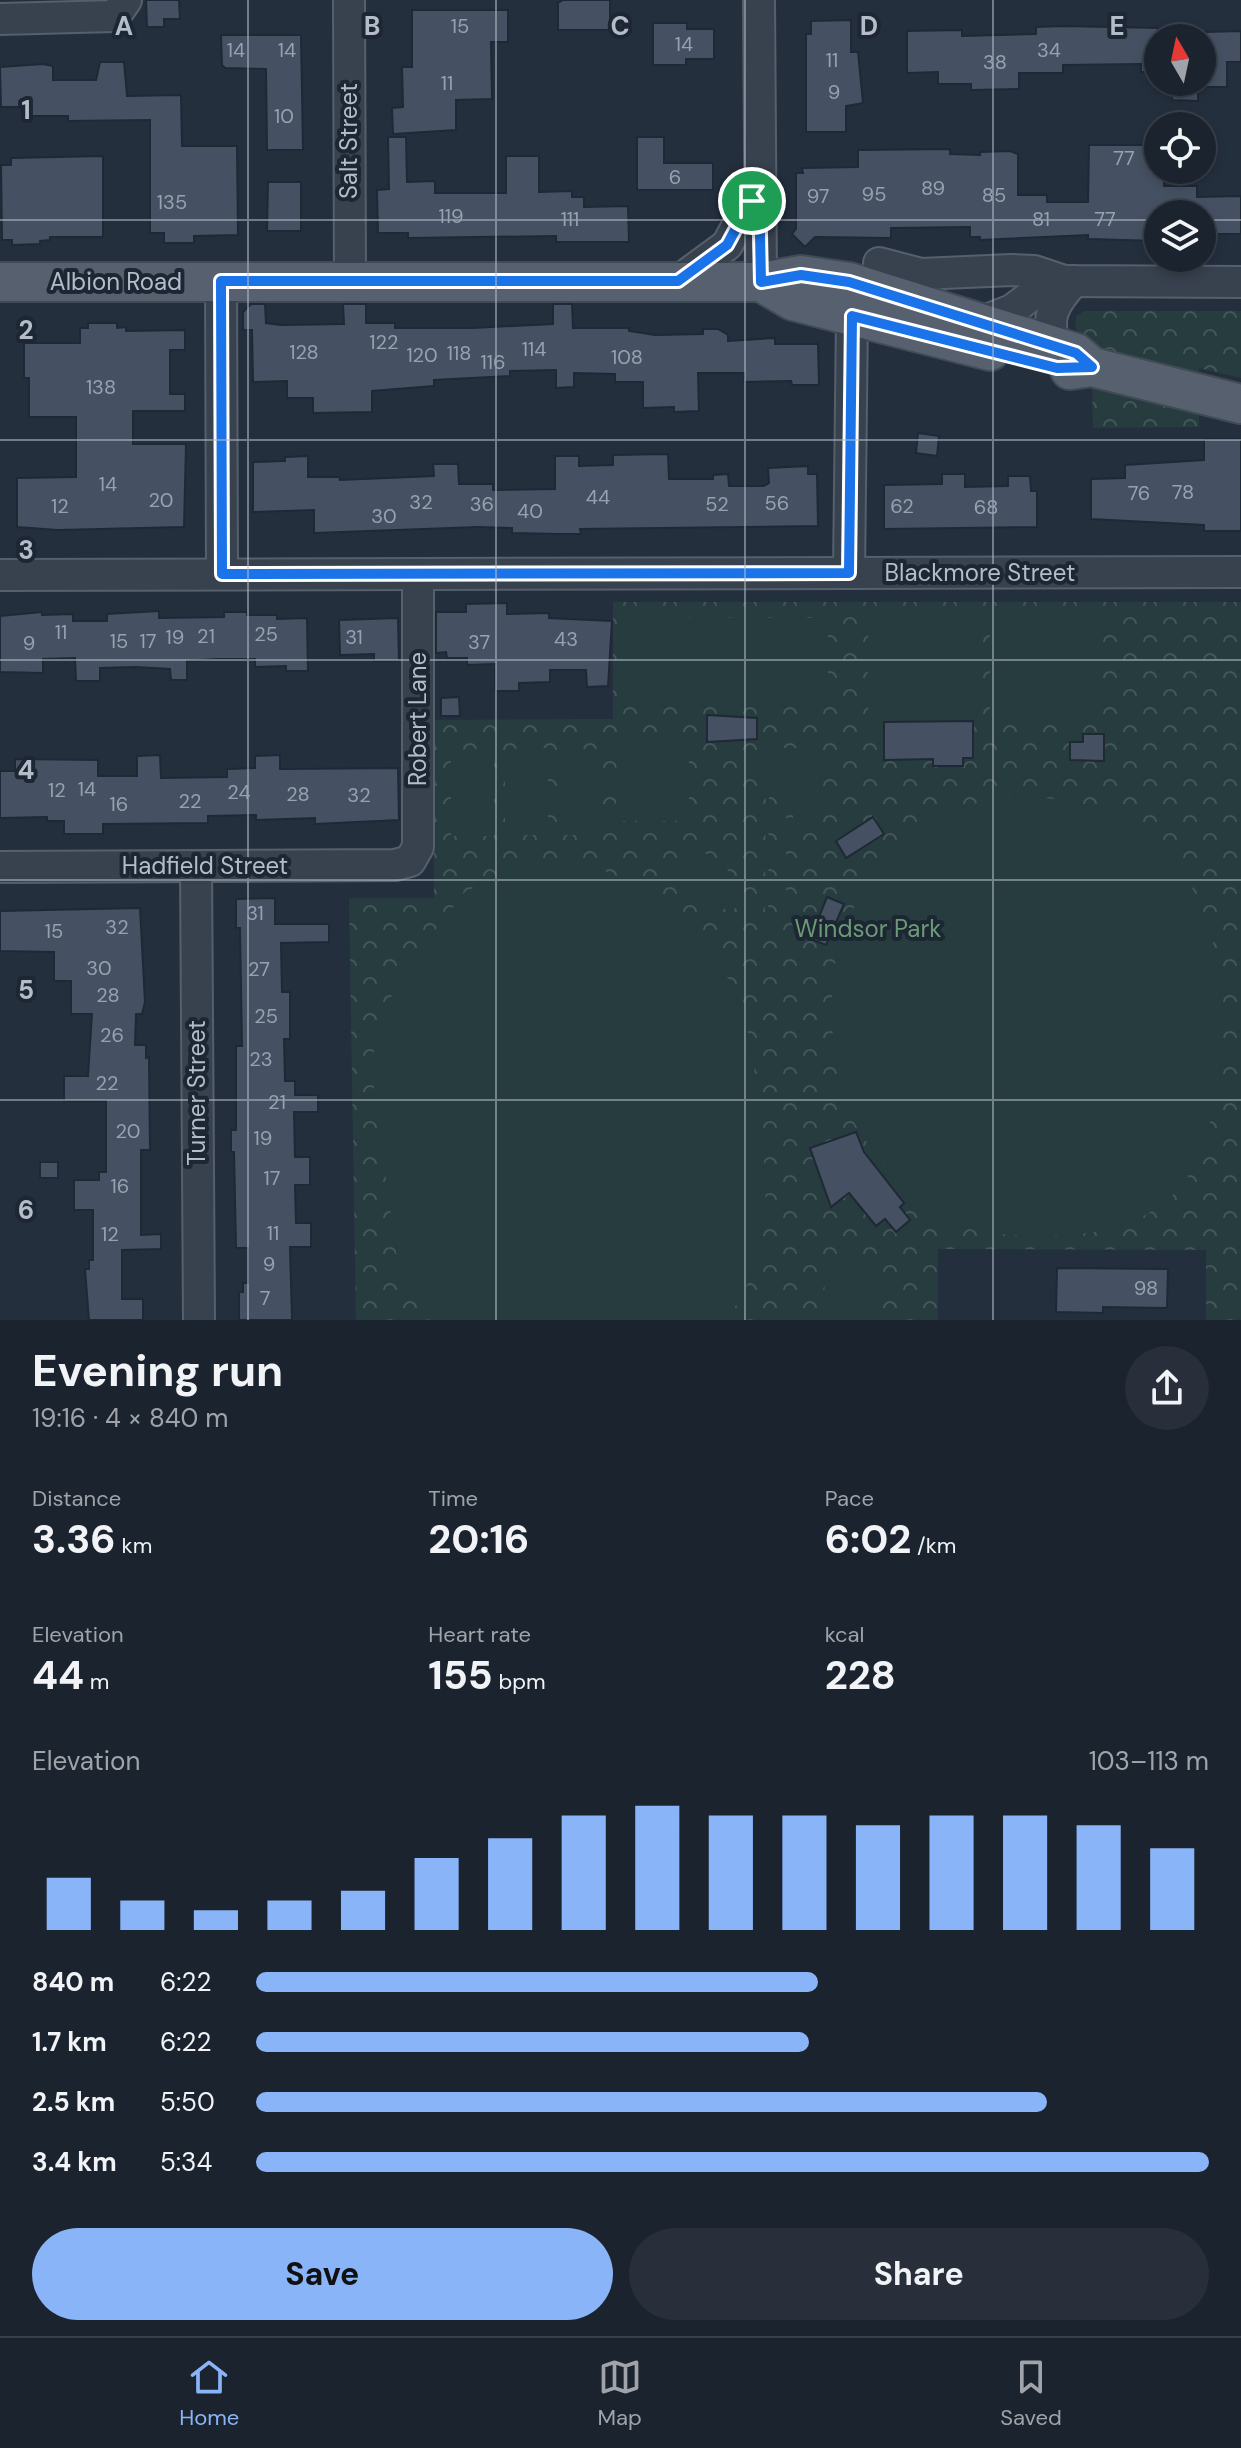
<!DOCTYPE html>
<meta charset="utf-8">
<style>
:root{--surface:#1b232e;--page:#282f3a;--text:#f1f3f6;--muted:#a0a4aa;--line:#39404a;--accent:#8ab4f8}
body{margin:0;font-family:"DM Sans",sans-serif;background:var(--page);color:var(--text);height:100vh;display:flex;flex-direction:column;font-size:30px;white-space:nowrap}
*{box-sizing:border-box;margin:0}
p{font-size:26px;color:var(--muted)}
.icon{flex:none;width:44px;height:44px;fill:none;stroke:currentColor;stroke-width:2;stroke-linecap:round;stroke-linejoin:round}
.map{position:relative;height:1320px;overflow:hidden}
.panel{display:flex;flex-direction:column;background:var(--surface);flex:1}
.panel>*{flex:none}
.needle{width:52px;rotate:351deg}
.buttons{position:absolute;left:1144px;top:24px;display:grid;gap:16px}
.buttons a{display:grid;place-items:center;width:72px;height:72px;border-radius:50%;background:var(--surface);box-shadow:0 4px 12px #0003,0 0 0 2px var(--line);font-size:40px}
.pin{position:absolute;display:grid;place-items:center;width:68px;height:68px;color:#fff;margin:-34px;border:4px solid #fff;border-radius:50%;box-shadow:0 2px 8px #0007}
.round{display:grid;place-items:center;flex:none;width:84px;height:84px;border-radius:42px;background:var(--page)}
.overview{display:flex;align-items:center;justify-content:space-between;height:136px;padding:0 32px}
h1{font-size:44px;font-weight:700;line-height:60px}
.figures{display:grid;grid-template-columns:repeat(3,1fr);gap:12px;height:136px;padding:8px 32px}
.figures div{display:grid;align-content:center}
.figures b{font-size:40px;font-weight:700}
.figures small{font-size:22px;font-weight:400}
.figures p{font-size:22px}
.chart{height:224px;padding:16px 32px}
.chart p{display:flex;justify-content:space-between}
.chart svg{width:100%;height:144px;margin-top:8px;stroke:var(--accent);stroke-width:6}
.cta{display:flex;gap:16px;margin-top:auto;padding:16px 32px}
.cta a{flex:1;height:92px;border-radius:48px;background:var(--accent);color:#111;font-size:32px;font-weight:700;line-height:92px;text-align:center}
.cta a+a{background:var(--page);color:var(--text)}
ul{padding:0 32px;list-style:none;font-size:26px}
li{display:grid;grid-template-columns:128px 96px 1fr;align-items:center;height:60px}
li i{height:20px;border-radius:10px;background:var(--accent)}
.dock{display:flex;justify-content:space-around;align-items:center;height:112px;border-top:2px solid var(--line);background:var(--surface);font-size:22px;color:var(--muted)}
.dock a{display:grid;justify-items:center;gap:4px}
.dock .selected{color:var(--accent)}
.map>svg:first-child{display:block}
.forest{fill:url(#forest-crowns)}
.garden{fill:#263c3f}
.building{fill:#455162;stroke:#1f2835;stroke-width:2}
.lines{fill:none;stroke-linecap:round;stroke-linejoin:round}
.minor-casing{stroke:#565f6c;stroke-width:34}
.major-casing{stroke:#414a57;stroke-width:42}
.minor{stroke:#38414e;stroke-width:30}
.major{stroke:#56606e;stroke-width:38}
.route-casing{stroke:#fff;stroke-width:16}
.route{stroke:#1a73e8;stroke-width:10}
.grid{fill:none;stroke:#b4bcc9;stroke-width:2;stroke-opacity:0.55}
.labels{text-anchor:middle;stroke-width:8;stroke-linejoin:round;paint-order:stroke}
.number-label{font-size:20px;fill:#98a1af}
.street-label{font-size:24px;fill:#b4bcc9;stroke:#1d2633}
.park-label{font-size:24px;fill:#6b9a76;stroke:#1d2633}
.grid-label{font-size:26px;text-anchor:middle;font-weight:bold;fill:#b4bcc9;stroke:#1d2633;stroke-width:8;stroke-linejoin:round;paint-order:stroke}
</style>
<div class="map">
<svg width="1241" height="1320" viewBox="0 0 1241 1320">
<defs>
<pattern id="forest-crowns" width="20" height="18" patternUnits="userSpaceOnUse" patternTransform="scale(2)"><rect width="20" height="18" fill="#263c3f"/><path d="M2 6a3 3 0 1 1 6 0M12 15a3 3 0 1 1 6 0" fill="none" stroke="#435659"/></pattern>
</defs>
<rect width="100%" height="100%" fill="#242f3e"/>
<g class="forest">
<path d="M1084,311H1241V378L1199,368V427L1093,428L1091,341C1080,337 1072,329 1077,316Z"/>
<polygon points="613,602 1241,602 1241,1320 1206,1320 1206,1250 938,1249 938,1320 356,1320 349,898 434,898 432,720 613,719"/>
</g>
<g class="garden">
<polygon points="978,609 979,720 868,720 868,610"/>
<rect x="990" y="609" width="112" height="113"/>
<polygon points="619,617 828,618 828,707 618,706"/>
<polygon points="617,732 689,732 689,821 616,821"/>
<polygon points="548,748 548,835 505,835 505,749"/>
<polygon points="759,748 821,748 820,824 793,824 793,786 786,786 786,915 782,915 782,786 769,786 768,915 765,916 766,786 759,785"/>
<polygon points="494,749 494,836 451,836 451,750"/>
<rect x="559" y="749" width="43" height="86"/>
<path d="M1012,797C1061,796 1114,806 1153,837C1241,916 1241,1093 1183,1185C1158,1211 1130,1227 1095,1232C1055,1238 984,1238 947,1222C929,1214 915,1196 901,1182C879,1160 854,1129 843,1099C832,1066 829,998 835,964C838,946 846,929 852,913C858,897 863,876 875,863C909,823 960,803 1012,797Z"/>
<path d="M688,844C722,861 731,870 751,902C711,926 665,885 688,844Z"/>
<path d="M566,860C638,871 717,938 741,1008C754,1044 755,1084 760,1122C769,1195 772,1258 726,1320H430L407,1284L397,1259L374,1089V1052L384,1011L405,969L465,892L517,865Z"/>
<polygon points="825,1262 883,1262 883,1320 824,1320"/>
<polygon points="757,1311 798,1311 797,1320 757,1320"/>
</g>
<g class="building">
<polygon points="146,0 179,0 180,19 164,19 164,27 147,27"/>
<polygon points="563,0 610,0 610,30 558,30 558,3"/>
<polygon points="412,10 508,10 508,42 491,42 492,99 456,100 456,130 393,134 392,108 403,107 402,67 412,67"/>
<polygon points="851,20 851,52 858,52 863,103 846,106 846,132 806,132 806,34 811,34 811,21"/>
<polygon points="653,23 687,23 687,29 714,29 714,59 686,59 686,65 653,65"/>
<polygon points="1063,26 1158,28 1158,72 1141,72 1141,64 1063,65 1063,73 1019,73 1019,89 971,90 971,84 938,84 938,72 907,73 907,31 962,30 962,36 1036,34 1036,27"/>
<polygon points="1241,31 1241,62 1227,62 1227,87 1203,87 1203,32"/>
<polygon points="221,35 301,35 303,150 267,150 266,69 225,68 222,65"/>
<polygon points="100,62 124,62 127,96 181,95 182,146 237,146 238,235 194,236 194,243 164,243 164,233 150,233 150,120 68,121 68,116 28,116 28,107 1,107 0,67 43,64 53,66 53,80 96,80"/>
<polygon points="1173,82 1198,82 1198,101 1172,100"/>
<polygon points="388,137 406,137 407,182 435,181 435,193 506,193 506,156 539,156 539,192 572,191 572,197 584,197 584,207 628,206 629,242 556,242 556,236 408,238 408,233 378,233 377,190 389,189"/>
<polygon points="637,137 664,137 664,163 713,163 713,190 637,190"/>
<polygon points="1089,145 1158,145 1158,170 1164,170 1164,186 1197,186 1197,197 1241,196 1241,234 1203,234 1202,214 1158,214 1158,241 1088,239 1088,235 980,240 980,237 970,237 970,227 891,228 891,238 815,237 805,247 792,234 796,229 796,173 803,173 802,168 858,167 858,150 950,149 950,154 980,155 980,152 1010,151 1018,154 1018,195 1047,195 1047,202 1088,202"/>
<polygon points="103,156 103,237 50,237 50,240 40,241 40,244 12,245 12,240 2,240 1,165 11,165 11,158"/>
<polygon points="268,182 301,182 301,231 267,231"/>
<polygon points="251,304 265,304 266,323 281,325 344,324 343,304 366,304 366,323 395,323 395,328 472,328 553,324 553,304 572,304 573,328 629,328 629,331 655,335 703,334 703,329 718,329 728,335 728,341 775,338 775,344 818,344 819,385 792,385 791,381 744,382 744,373 698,373 699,411 674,412 674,407 643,408 643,382 615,382 615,374 574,373 574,387 556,388 556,370 510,371 510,376 434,380 434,386 372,391 372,412 313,413 313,398 287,398 287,381 253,382 252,330 243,330 243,312"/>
<polygon points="88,323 117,323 117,328 126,327 126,331 185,330 185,350 170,350 170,394 185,394 185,411 133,411 133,444 186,444 184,527 57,530 17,527 17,478 76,477 76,417 29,417 29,378 24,378 24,343 80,343 80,328 88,328"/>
<polygon points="918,433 939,436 937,456 916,453"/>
<polygon points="1204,439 1241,439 1241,531 1204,531 1204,525 1091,519 1091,479 1125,478 1125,465 1204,460"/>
<polygon points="668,454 669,479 713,479 713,475 728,474 729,486 764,486 769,483 768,468 808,466 808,474 817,474 818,526 580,529 581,534 559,534 512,533 512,528 478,527 314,533 314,510 253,512 253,462 285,461 285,457 308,456 308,477 339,477 340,480 434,476 433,464 458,464 459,484 493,484 493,490 555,489 555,456 579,456 579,466 613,465 613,455"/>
<polygon points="942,474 965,474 965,487 1008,486 1008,476 1030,476 1031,491 1037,491 1037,527 884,529 884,485 942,484"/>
<polygon points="507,603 507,614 549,613 549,618 612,621 608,686 587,687 586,670 550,670 550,682 519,683 519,691 495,691 495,664 467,665 467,658 447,658 446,652 436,653 436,612 466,612 466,604"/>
<polygon points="159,611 159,618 224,617 224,612 247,612 247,615 277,615 277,619 307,618 308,671 286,671 286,666 255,667 255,659 217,659 187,661 187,680 171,680 170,669 136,667 100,668 100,681 76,681 75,658 43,659 43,673 0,672 0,616 42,612 42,615 73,614 73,621 107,621 107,614"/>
<polygon points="398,618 399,661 374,661 374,654 340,655 339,620"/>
<polygon points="459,697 460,716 441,716 441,698"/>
<polygon points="707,715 757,718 757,739 707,742"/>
<polygon points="973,721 973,758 963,758 963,766 933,766 933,759 884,760 884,722"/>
<polygon points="1083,734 1104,734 1104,761 1070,760 1070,742 1083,742"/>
<polygon points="160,755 161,778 227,777 227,769 255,768 255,756 280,755 280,769 398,768 399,820 315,824 315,818 256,820 256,815 208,816 208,823 103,824 103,834 64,834 64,821 47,821 47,817 0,818 0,771 15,771 15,759 98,760 98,776 137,776 137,756"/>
<polygon points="873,817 884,834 846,858 836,841"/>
<polygon points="827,897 844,904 826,945 810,939"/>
<polygon points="275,898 275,924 329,924 329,942 281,943 282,992 290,992 290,1039 284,1039 285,1081 295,1081 295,1095 318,1095 318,1112 294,1112 295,1157 310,1157 310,1185 295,1185 296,1223 311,1223 311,1247 290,1247 292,1320 239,1320 239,1292 243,1292 243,1283 248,1283 248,1248 236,1248 234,1152 231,1152 231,1130 236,1130 236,1046 242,1046 240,928 236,928 236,899"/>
<polygon points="140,908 145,1002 142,1014 136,1014 135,1045 146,1045 146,1058 149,1057 150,1150 141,1150 141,1235 161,1234 161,1249 122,1250 122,1299 143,1299 143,1320 89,1320 85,1269 89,1269 89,1260 93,1260 93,1210 74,1210 74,1180 99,1180 99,1172 106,1172 106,1101 64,1101 64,1076 88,1076 92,1014 71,1014 71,981 54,981 54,952 0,951 0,911"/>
<polygon points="856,1132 864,1152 904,1203 900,1207 910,1220 896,1232 885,1219 876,1226 849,1193 831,1207 810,1148"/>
<rect x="40" y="1162" width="18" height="16"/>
<polygon points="1057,1268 1168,1269 1167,1308 1103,1307 1103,1313 1056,1312"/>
</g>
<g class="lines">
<defs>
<g id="minor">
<polyline points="349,0 350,282"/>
<polyline points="759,0 761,282"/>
<polyline points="0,19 115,16 126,0"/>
<polyline points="879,263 921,274 1011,270 1034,271 1064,281 1241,282"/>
<polyline points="221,281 222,574"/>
<polyline points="678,281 727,245 756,192"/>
<polyline points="979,323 1012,310 1040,289 1072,281"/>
<path d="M1056,347C1044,318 1054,303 1074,281"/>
<polyline points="849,573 852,316"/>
<polyline points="0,575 1241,572"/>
<polyline points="0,867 395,865 410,861 418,847 418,574"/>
<polyline points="196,867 199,1320"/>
</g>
<g id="major">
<polyline points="0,282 761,282 801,275 849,282 1076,353 1092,367"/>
<polyline points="761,282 793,301 990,351"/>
<polyline points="1070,370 1092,367 1241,404"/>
</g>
</defs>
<use href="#minor" class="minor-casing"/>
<use href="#major" class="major-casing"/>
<use href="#minor" class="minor"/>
<use href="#major" class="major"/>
</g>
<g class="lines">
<defs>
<polygon id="route" points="759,186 761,282 801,275 849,282 1076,353 1092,367 1057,368 852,316 849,573 222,574 221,281 678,281 727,245"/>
</defs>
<use href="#route" class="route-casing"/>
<use href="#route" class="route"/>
</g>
<path class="grid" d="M248,0V1320M496,0V1320M745,0V1320M993,0V1320M0,220H1158M1202,220H1241M0,440H1241M0,660H1241M0,880H1241M0,1100H1241"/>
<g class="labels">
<g class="number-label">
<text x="460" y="33">15</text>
<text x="684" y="51">14</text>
<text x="236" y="57">14</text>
<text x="287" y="57">14</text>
<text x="1049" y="57">34</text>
<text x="832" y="67">11</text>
<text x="995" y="69">38</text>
<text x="447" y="90">11</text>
<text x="834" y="99">9</text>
<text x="284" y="123">10</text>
<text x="1124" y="165">77</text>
<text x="675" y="184">6</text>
<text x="933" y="195">89</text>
<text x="874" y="201">95</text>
<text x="994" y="202">85</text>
<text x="818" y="203">97</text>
<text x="172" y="209">135</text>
<text x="451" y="223">119</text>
<text x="570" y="226">111</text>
<text x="1041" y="226">81</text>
<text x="1105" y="226">77</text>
<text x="384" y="349">122</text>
<text x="534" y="356">114</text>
<text x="304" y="359">128</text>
<text x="459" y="360">118</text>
<text x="422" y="362">120</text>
<text x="627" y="364">108</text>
<text x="493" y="369">116</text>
<text x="101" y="394">138</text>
<text x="108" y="491">14</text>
<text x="1183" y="499">78</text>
<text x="1139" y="500">76</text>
<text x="598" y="504">44</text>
<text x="161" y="507">20</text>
<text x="421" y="509">32</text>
<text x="777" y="510">56</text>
<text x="482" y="511">36</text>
<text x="717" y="511">52</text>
<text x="60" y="513">12</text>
<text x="902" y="513">62</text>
<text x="986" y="514">68</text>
<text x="530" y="518">40</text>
<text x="384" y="523">30</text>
<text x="61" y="639">11</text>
<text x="266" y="641">25</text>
<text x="206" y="643">21</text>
<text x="175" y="644">19</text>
<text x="354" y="644">31</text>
<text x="566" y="646">43</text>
<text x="119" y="648">15</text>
<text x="148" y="648">17</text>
<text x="479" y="649">37</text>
<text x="29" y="650">9</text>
<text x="87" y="796">14</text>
<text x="57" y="797">12</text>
<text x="239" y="799">24</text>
<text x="298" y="801">28</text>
<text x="359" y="802">32</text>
<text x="190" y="808">22</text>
<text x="119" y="811">16</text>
<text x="255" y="920">31</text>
<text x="117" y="934">32</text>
<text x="54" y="938">15</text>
<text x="99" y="975">30</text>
<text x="259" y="976">27</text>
<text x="108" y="1002">28</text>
<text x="266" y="1023">25</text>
<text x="112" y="1042">26</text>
<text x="261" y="1066">23</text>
<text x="107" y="1090">22</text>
<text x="277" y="1109">21</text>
<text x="128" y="1138">20</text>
<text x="263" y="1145">19</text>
<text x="272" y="1185">17</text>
<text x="120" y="1193">16</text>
<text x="273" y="1240">11</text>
<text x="110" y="1241">12</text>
<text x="269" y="1271">9</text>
<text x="1146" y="1295">98</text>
<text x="265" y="1305">7</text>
</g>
<g class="street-label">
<text transform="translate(349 141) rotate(-90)" y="8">Salt Street</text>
<text x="116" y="290">Albion Road</text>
<text x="980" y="581">Blackmore Street</text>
<text transform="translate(418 719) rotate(-90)" y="8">Robert Lane</text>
<text x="205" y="874">Hadfield Street</text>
<text transform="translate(197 1093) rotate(-90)" y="8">Turner Street</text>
</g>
<g class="park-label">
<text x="868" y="937">Windsor Park</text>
</g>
</g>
<g class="grid-label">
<text x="124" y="35">A</text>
<text x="372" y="35">B</text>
<text x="620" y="35">C</text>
<text x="869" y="35">D</text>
<text x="1117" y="35">E</text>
<text x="26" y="119">1</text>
<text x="26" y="339">2</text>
<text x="26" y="559">3</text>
<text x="26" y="779">4</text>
<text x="26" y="999">5</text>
<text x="26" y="1219">6</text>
</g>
</svg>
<div class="buttons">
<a><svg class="needle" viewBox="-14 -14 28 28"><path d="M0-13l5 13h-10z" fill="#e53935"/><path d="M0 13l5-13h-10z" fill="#a0a4aa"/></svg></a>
<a><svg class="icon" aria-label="locate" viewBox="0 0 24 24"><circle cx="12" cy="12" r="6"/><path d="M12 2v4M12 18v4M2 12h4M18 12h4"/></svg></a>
<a><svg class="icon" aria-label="layers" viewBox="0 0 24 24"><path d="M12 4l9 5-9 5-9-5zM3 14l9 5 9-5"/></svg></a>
</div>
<div class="pin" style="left:752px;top:201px;background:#1e9e55"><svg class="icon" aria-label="arrive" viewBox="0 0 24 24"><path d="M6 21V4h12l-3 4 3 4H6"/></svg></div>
</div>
<section class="panel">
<div class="overview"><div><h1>Evening run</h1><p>19:16 · 4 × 840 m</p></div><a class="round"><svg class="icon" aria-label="share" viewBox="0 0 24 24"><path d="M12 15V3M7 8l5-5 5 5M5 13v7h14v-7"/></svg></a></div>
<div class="figures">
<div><p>Distance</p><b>3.36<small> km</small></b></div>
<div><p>Time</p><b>20:16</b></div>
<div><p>Pace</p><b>6:02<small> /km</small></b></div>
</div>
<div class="figures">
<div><p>Elevation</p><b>44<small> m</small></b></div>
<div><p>Heart rate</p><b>155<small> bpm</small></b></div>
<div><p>kcal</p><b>228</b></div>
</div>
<div class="chart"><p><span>Elevation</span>103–113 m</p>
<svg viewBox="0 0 160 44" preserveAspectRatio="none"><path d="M5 44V28M15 44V35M25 44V38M35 44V35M45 44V32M55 44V22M65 44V16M75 44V9M85 44V6M95 44V9M105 44V9M115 44V12M125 44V9M135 44V9M145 44V12M155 44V19"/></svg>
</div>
<ul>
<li><b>840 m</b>6:22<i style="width:59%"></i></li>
<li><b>1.7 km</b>6:22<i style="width:58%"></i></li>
<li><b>2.5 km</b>5:50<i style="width:83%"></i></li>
<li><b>3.4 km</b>5:34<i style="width:100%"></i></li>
</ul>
<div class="cta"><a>Save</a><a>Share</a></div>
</section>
<nav class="dock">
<a class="selected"><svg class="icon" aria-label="home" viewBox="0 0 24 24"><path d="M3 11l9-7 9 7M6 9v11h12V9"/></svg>Home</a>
<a><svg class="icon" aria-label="map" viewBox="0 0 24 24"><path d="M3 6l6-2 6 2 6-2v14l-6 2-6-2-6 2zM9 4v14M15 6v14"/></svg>Map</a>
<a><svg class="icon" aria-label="saved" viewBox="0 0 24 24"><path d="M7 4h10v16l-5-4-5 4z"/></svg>Saved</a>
</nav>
